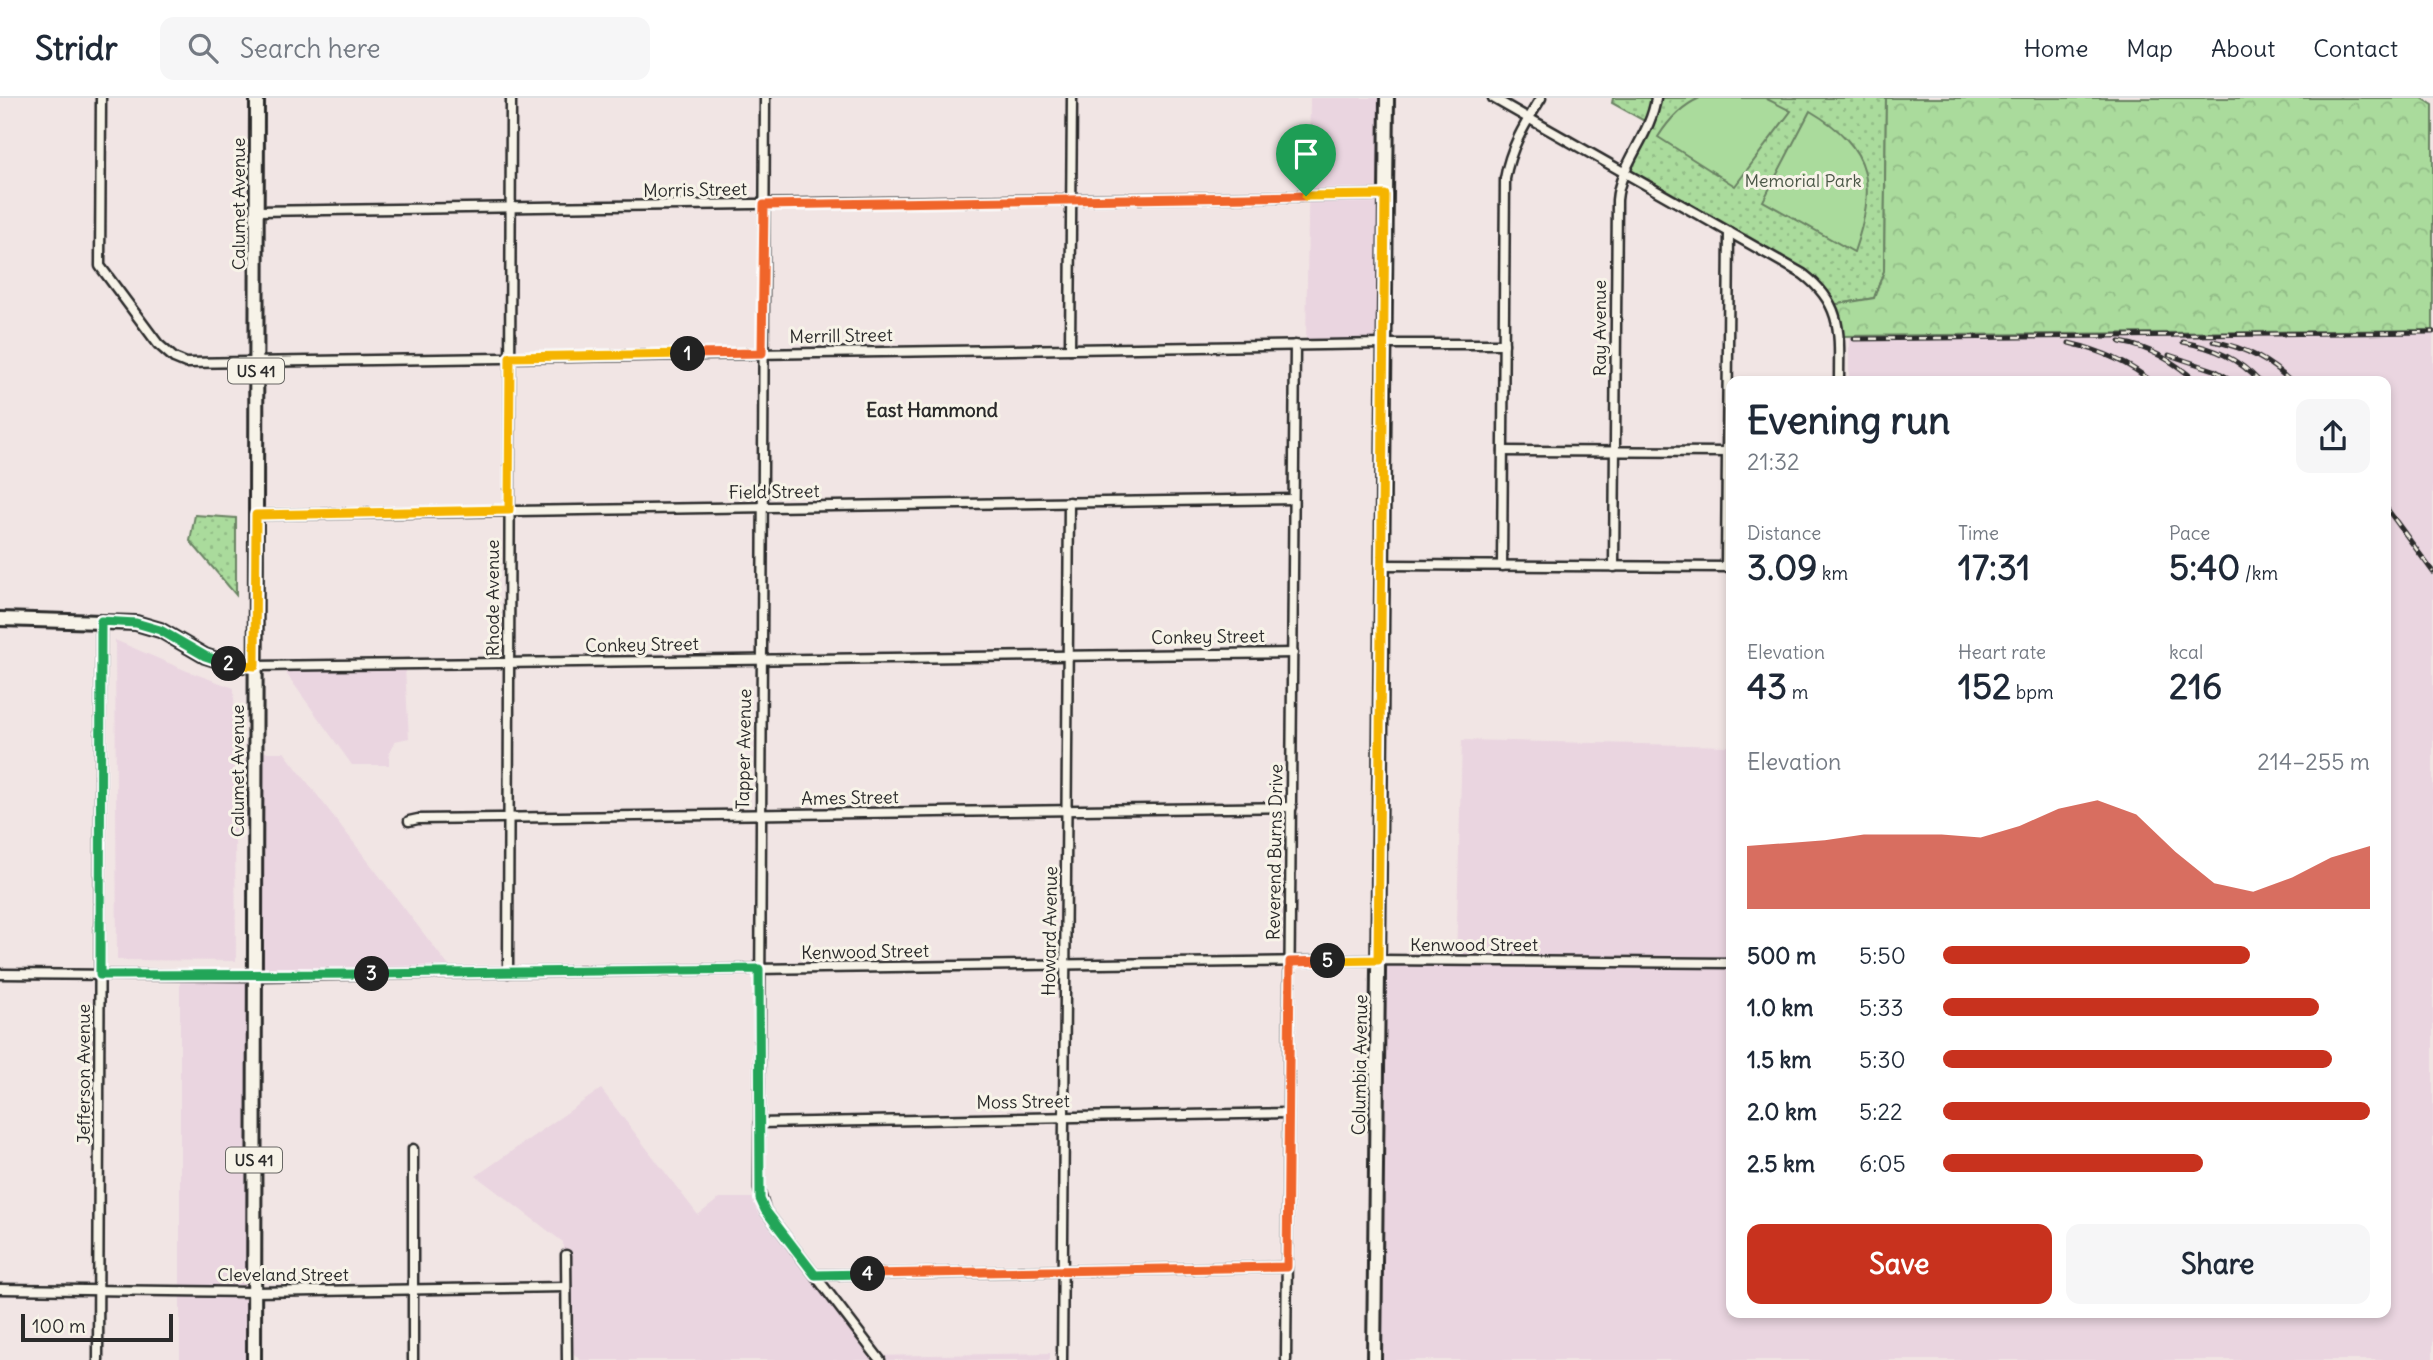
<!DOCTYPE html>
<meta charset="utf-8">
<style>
:root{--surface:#fff;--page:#f6f6f7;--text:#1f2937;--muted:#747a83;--line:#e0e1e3;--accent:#c8321e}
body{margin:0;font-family:Delius,sans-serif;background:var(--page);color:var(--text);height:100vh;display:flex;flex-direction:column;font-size:26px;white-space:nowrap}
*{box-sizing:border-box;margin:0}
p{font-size:23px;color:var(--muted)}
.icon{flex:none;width:38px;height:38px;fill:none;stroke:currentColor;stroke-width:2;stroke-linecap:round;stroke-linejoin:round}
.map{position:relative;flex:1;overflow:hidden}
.side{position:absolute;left:1726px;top:278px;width:665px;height:942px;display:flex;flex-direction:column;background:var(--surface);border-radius:14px;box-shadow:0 4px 10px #0003}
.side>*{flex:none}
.scale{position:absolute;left:21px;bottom:18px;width:152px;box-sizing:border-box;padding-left:7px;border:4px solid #2b2b2b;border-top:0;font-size:19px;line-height:24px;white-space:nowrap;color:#2b2b2b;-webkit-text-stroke:5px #f7f3e8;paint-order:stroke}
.pin{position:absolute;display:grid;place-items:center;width:60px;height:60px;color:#fff;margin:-72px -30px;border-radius:50% 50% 50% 0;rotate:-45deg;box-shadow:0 0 7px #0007}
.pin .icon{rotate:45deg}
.km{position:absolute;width:35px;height:35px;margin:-18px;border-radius:50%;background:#222;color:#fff;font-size:19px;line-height:35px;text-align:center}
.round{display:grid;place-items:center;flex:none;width:74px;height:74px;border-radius:14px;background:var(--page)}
.summary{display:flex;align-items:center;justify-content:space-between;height:119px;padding:0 21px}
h1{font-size:38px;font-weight:700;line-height:52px}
.stats{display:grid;grid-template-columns:repeat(3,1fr);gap:10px;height:119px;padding:7px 21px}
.stats div{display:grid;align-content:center}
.stats b{font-size:35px;font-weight:700}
.stats small{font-size:19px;font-weight:400}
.stats p{font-size:19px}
.chart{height:196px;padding:14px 21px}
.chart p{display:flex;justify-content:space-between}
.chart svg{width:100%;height:126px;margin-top:7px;fill:var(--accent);opacity:.7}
.action{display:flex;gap:14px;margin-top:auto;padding:14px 21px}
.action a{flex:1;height:80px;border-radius:14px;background:var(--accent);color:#fff;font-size:28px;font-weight:700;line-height:80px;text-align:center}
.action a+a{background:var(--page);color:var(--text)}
ul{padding:0 21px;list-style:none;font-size:23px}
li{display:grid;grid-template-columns:112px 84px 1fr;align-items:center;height:52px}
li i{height:18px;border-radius:9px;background:var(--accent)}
header{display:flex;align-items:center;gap:42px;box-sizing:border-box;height:98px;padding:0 35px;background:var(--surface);border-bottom:2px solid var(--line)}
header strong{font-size:33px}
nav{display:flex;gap:38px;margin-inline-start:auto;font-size:24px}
.search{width:490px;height:63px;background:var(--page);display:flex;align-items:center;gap:18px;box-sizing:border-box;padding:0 24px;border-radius:14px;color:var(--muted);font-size:26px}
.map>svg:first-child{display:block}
.built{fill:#ead5e0}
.grass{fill:url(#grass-dots);stroke:#6a8364;stroke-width:2}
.forest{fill:url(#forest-crowns);stroke:#6a8364;stroke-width:2}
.garden{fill:#aadb9c;stroke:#6a8364;stroke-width:2}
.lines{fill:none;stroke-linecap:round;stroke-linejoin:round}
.street-casing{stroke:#2b2b2b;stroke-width:13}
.secondary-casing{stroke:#2b2b2b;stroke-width:18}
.primary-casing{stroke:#2b2b2b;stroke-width:18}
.street{stroke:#f7f3e8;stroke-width:8}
.secondary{stroke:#f7f3e8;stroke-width:12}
.primary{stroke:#f7f3e8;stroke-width:12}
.rail-casing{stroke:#2b2b2b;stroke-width:5}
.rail{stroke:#f7f3e8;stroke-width:2.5;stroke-dasharray:8;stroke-linecap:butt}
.split-1-casing{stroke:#fff;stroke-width:14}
.split-2-casing{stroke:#fff;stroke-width:14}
.split-3-casing{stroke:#fff;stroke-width:14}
.split-4-casing{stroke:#fff;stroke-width:14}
.split-5-casing{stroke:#fff;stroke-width:14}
.split-6-casing{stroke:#fff;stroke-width:14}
.split-1{stroke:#f0652b;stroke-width:9}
.split-2{stroke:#f5b400;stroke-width:9}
.split-3{stroke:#22a559;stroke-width:9}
.split-4{stroke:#22a559;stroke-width:9}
.split-5{stroke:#f0652b;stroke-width:9}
.split-6{stroke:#f5b400;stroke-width:9}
.labels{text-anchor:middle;stroke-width:6;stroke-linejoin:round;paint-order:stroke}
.shield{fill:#f7f3e8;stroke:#686764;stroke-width:2}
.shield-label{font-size:16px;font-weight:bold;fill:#2b2b2b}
.park-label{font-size:18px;fill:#4b5747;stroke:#f7f3e8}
.street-label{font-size:18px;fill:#2b2b2b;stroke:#f7f3e8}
.neighbourhood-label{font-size:19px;font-weight:bold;fill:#2b2b2b;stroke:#f7f3e8}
</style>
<header>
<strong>Stridr</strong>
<div class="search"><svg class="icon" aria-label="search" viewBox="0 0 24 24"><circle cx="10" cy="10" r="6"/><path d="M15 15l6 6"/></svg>Search here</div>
<nav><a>Home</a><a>Map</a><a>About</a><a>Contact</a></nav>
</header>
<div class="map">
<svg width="2433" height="1262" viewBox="0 0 2433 1262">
<defs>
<pattern id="grass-dots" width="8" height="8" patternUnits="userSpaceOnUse" patternTransform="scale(1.75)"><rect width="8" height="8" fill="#aadb9c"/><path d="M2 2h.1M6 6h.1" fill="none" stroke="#92bc87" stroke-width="1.8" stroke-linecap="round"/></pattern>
<pattern id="forest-crowns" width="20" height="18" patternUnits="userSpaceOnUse" patternTransform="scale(1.75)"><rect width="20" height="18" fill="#aadb9c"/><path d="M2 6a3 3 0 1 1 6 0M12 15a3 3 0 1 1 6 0" fill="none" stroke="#92bc87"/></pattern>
</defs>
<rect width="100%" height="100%" fill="#f1e5e4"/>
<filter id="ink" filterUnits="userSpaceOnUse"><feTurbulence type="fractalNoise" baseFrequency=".0143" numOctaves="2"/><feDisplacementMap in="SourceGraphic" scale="14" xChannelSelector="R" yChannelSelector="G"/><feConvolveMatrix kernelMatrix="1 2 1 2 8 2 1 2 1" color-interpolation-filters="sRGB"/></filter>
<g filter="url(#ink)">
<g class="built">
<polygon points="1310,0 1384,0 1383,244 1306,245"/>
<polygon points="2433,232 2433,1262 1377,1262 1381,865 1731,868 1731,1214 2385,1214 2385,284 1849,283 1849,238"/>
<polygon points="115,542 187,573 234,590 236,863 117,862"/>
<polygon points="283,571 405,571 409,640 395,643 389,656 389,667 352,667"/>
<polygon points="1462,642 1731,648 1731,864 1456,861"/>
<polygon points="259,654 284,654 451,871 258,875"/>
<polygon points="252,881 253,1262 180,1262 180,882"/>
<polygon points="601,991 698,1117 720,1100 756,1100 868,1258 1050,1255 1050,1262 580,1262 561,1243 563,1144 476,1078"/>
</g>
<g class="grass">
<polygon points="1613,0 1886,0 1884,173 1874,200 1832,207 1816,186 1625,76 1650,26 1612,5"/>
<polygon points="195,417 236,420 236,497 190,443"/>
</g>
<polygon class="forest" points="1886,0 2422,0 2433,7 2433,232 1839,238 1832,207 1874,200 1884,173"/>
<g class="garden">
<path d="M1700,0H1765L1791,13L1735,88L1658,39C1668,23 1683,7 1700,0Z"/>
<path d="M1810,13C1873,50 1877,87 1854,154L1763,103Z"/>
</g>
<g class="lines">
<defs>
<g id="street">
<polyline points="101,0 100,168 158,246 174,260 186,265 1384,246 1504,246"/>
<polyline points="765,0 759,1091 765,1112 880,1262"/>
<path d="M1493,0L1803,176C1844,207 1839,237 1839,284"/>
<polyline points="256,113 1386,97"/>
<polyline points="1070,251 1072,0"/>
<polyline points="1503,353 1731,354"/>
<polyline points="256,417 1293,401"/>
<polyline points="1382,467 1731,469"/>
<path d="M1502,468L1505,81C1510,50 1525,26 1541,0"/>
<path d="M1614,469L1617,102C1620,66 1651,37 1656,0"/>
<polyline points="1726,469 1729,134"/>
<polyline points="255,568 1293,555"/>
<polyline points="409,723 418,721 1292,709"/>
<polyline points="508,875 511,0"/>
<polyline points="0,876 255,878 1378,862 1731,865"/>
<polyline points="759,1025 1288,1015"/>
<polyline points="566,1157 567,1262"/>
<polyline points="815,1177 1287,1169"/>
<polyline points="0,1191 254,1194 566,1189"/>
<polyline points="98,1262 101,523"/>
<polyline points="413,1262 413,1051"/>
<polyline points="1062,1262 1069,404"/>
<polyline points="1286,1262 1295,247"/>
</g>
<g id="secondary">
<polyline points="0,521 136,525 160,532 205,558 230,566 255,568"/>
<polyline points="1374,1262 1387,0"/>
</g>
<polyline id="primary" points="254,1262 257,0"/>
</defs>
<use href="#street" class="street-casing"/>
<use href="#secondary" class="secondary-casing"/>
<use href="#primary" class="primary-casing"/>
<use href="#street" class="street"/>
<use href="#secondary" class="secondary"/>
<use href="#primary" class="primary"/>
<defs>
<g id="rail">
<polyline points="1854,241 2433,234"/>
<path d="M2213,243C2243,249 2269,261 2291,284"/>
<path d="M2120,244C2149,249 2175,264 2197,284"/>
<path d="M2183,244C2214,250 2238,260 2260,284"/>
<path d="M2069,245C2099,252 2127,263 2152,284"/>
<polyline points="2169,257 2214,272 2235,284"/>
<polyline points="2385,408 2433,474"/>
</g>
</defs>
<use href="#rail" class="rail-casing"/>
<use href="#rail" class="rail"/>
</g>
</g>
<g class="lines" filter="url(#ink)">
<defs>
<polyline id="split-1" points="688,256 762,255 764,107 1306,98"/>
<polyline id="split-2" points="229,566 255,568 256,417 509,412 510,259 688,256"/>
<polyline id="split-3" points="229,566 205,558 160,532 136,525 101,523 100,877 372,876"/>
<polyline id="split-4" points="372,876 759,871 760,1101 765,1112 815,1177 868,1176"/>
<polyline id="split-5" points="868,1176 1287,1169 1290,864 1328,863"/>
<polyline id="split-6" points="1306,98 1385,97 1378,862 1328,863"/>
</defs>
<use href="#split-1" class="split-1-casing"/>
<use href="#split-2" class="split-2-casing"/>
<use href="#split-3" class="split-3-casing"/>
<use href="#split-4" class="split-4-casing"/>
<use href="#split-5" class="split-5-casing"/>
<use href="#split-6" class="split-6-casing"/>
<use href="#split-1" class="split-1"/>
<use href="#split-2" class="split-2"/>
<use href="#split-3" class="split-3"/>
<use href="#split-4" class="split-4"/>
<use href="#split-5" class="split-5"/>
<use href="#split-6" class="split-6"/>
</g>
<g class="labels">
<g class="shield">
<rect x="228" y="260.5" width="56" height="25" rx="5"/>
<rect x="226" y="1049.5" width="56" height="25" rx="5"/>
</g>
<g class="shield-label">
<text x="256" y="279">US 41</text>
<text x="254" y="1068">US 41</text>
</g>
<g class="park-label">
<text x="1803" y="89">Memorial Park</text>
</g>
<g class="street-label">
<text transform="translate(695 92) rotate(-1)" y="6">Morris Street</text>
<text transform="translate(239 106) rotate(-90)" y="6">Calumet Avenue</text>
<text transform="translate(1600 230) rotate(-90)" y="6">Ray Avenue</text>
<text transform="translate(841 238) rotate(-1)" y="6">Merrill Street</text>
<text transform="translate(774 394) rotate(-1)" y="6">Field Street</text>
<text transform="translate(493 500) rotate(-90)" y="6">Rhode Avenue</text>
<text transform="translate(1208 539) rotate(-1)" y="6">Conkey Street</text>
<text transform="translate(642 547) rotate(-1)" y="6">Conkey Street</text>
<text transform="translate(744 651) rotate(-89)" y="6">Tapper Avenue</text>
<text transform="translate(238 673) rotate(-90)" y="6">Calumet Avenue</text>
<text transform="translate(850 700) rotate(-1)" y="6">Ames Street</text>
<text transform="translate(1275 754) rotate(-89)" y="6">Reverend Burns Drive</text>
<text transform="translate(1050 833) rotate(-89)" y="6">Howard Avenue</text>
<text x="1474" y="853">Kenwood Street</text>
<text transform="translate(865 854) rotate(-1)" y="6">Kenwood Street</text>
<text transform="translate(1360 967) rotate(-89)" y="6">Columbia Avenue</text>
<text transform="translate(84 976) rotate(-90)" y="6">Jefferson Avenue</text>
<text transform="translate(1023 1004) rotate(-1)" y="6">Moss Street</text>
<text x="283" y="1183">Cleveland Street</text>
</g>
<g class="neighbourhood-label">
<text x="932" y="319">East Hammond</text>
</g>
</g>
</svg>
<div class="scale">100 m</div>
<div class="pin" style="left:1306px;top:98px;background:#1e9e55"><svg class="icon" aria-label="arrive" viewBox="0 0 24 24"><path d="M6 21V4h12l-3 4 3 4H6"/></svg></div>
<b class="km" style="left:688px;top:256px">1</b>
<b class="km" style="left:229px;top:566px">2</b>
<b class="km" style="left:372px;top:876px">3</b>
<b class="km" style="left:868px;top:1176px">4</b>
<b class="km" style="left:1328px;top:863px">5</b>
<section class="side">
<div class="summary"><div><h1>Evening run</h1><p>21:32</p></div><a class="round"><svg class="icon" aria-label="share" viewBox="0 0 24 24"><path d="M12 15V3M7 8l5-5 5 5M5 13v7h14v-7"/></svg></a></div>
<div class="stats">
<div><p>Distance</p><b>3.09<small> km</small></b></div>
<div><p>Time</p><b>17:31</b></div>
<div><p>Pace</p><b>5:40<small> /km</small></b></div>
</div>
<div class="stats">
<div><p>Elevation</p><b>43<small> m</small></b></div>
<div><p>Heart rate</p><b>152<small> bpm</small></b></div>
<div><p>kcal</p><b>216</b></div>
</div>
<div class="chart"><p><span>Elevation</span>214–255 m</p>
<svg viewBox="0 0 160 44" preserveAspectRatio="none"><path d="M0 44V22L10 21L20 20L30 18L40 18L50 18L60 19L70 15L80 9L90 6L100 11L110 24L120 35L130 38L140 33L150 26L160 22V44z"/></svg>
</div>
<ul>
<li><b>500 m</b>5:50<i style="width:72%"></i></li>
<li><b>1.0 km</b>5:33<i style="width:88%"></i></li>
<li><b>1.5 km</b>5:30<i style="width:91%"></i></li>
<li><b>2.0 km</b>5:22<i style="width:100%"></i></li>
<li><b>2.5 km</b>6:05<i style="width:61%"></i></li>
</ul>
<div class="action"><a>Save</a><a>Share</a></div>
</section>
</div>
